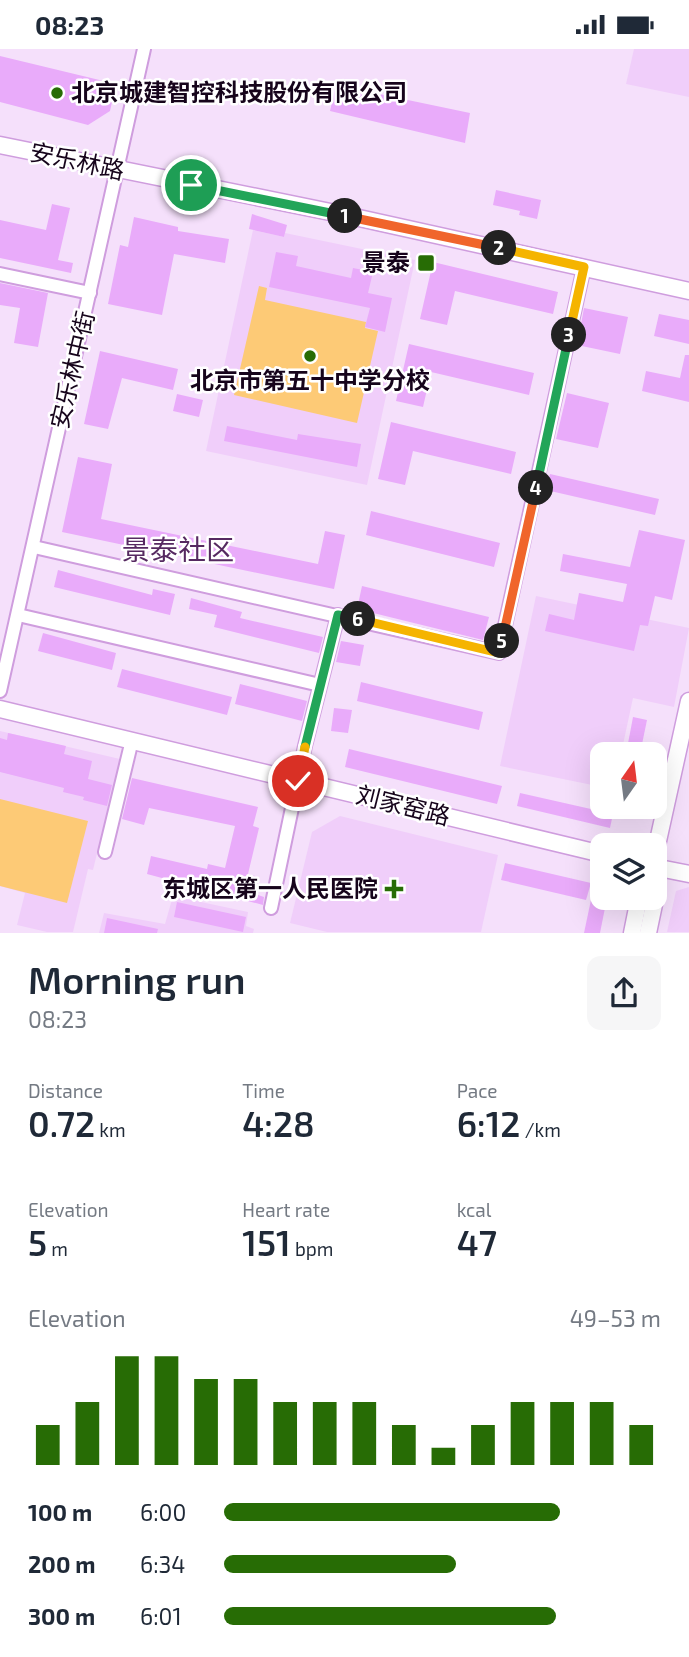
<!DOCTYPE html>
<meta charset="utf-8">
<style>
:root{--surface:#fff;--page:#f6f6f7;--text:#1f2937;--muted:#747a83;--accent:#276c05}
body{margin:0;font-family:"Exo 2","Noto Sans SC",sans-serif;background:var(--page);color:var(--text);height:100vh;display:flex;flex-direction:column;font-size:26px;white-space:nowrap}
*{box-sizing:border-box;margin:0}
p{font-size:23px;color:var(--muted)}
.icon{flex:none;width:38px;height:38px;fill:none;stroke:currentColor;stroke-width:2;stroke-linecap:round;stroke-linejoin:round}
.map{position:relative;height:884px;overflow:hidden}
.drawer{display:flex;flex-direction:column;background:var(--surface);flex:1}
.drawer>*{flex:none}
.needle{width:46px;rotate:14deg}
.controls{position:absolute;left:590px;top:693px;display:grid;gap:14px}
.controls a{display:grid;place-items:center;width:77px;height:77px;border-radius:14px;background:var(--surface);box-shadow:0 7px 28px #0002;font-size:35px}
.pin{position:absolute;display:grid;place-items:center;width:60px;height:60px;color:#fff;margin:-30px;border:4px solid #fff;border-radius:50%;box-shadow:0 2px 7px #0007}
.km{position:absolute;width:35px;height:35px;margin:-18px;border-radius:50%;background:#222;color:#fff;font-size:19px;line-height:35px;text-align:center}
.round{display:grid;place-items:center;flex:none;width:74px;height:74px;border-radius:14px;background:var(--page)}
.head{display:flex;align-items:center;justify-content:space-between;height:119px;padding:0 28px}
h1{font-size:38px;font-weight:600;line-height:52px}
.figures{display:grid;grid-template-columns:repeat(3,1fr);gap:10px;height:119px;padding:7px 28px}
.figures div{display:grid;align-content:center}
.figures b{font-size:35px;font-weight:600}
.figures small{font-size:19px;font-weight:400}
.figures p{font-size:19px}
.chart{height:196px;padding:14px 28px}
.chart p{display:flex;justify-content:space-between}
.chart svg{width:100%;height:126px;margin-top:7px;stroke:var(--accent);stroke-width:6}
ul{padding:0 28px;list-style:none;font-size:23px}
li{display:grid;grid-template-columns:112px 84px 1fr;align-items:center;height:52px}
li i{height:18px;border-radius:9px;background:var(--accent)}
.status{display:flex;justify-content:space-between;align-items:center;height:49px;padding:0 35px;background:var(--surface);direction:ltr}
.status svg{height:19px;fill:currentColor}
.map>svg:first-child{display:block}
.built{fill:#f0cefa}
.green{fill:#fdca76}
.building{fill:#e9abfa}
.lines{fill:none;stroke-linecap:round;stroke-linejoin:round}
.street-casing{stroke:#cf9dde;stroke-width:16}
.secondary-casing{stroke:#cf9dde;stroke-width:19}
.street{stroke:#fff;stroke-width:12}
.secondary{stroke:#fff;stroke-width:16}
.split-1-casing{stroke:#fff;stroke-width:14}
.split-2-casing{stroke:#fff;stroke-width:14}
.split-3-casing{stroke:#fff;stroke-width:14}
.split-4-casing{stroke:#fff;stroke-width:14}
.split-5-casing{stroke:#fff;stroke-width:14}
.split-6-casing{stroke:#fff;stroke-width:14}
.split-7-casing{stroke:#fff;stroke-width:14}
.split-8-casing{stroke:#fff;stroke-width:14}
.split-1{stroke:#22a559;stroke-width:9}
.split-2{stroke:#f0652b;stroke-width:9}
.split-3{stroke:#f5b400;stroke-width:9}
.split-4{stroke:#22a559;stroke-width:9}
.split-5{stroke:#f0652b;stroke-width:9}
.split-6{stroke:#f5b400;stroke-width:9}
.split-7{stroke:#22a559;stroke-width:9}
.split-8{stroke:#f5b400;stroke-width:9}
.poi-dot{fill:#276c05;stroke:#fff;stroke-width:2.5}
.labels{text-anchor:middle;stroke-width:5;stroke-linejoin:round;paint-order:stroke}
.poi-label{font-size:24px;font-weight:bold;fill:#16041b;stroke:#fff;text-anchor:end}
.street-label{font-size:24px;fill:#16041b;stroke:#fff}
.quarter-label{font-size:28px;fill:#562961;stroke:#fff}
</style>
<div class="status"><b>08:23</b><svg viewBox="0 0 49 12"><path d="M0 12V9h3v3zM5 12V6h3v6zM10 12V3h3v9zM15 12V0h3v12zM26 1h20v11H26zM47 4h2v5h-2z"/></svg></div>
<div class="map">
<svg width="689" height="884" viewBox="0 0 689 884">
<rect width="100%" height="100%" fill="#f5e0fb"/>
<g class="built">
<polygon points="634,0 689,0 689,48 626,35"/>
<polygon points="253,181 284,188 285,184 415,211 367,436 206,402"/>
<polygon points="536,547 689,579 674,658 633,649 621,705 602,705 602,738 500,717"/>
<polygon points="0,682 120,710 93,821 88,820 73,883 47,883 17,876 25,844 0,837"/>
<polygon points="340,767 498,806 481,883 327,883 290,874 312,783"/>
<polygon points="689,838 689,883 667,883 676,842"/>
<polygon points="173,847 248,863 246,877 254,880 253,884 99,884 104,864 165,875"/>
</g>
<g class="green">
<polygon points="259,237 267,239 265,251 366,273 365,279 378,282 357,374 234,346"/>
<polygon points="0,750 88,772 67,854 0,837"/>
</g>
<g class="building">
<polygon points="0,7 116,35 110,62 88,76 0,53"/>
<polygon points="336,36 470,64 465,94 330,62"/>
<polygon points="496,141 541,151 537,170 519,166 520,162 493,156"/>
<polygon points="52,155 70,159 58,211 73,214 71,224 0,209 0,171 46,181"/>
<polygon points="252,165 287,176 284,188 249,180"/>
<polygon points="134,168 178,178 178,182 229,190 225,214 174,205 162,266 108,255 120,196 128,198"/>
<polygon points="276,203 298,207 296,217 351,229 353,219 373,223 368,244 392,249 385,283 365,278 370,259 269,238"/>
<polygon points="433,213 558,243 553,265 455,242 447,276 420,270"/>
<polygon points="0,234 48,244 38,298 14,294 20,259 0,256"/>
<polygon points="584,259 628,268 620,305 577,296"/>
<polygon points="659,265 689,271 689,295 654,287"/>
<polygon points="409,295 534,324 529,346 431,323 423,358 396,352"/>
<polygon points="100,302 178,320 173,341 122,329 108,380 84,375"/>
<polygon points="685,306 689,306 689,353 642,342 646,322 680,329"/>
<polygon points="567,344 609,354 598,399 556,390"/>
<polygon points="177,345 203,351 199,368 173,362"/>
<polygon points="391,373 516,403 511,425 413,402 405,436 378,430"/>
<polygon points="227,377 297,391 298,385 361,395 357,418 224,392"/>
<polygon points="78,408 112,415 101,470 318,515 325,482 345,486 334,540 62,483"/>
<polygon points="550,425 659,450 655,466 546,441"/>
<polygon points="371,462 500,494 494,518 366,486"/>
<polygon points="639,481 685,491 672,551 655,547 648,577 640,576 634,602 545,582 549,565 574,571 579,544 623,553 627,535 560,522 563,505 630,518"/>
<polygon points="58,521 152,546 153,540 175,545 170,566 54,538"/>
<polygon points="362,537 489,568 483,591 357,560"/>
<polygon points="191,549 242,563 240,569 323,588 319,604 214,578 217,566 189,560"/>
<polygon points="43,584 116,604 112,621 38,602"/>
<polygon points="341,592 364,596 360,617 336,613"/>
<polygon points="122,620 232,648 227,666 117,638"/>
<polygon points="361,633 483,663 479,681 357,652"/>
<polygon points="240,635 307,652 302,672 235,655"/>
<polygon points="334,659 352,661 348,684 331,682"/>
<polygon points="633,668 647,671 640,705 626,705"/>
<polygon points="8,684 66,697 64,705 92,712 88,730 112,736 107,757 83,751 84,748 63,743 64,739 0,723 0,689 7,691"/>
<polygon points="349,700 502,737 497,755 345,718"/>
<polygon points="132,729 258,758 253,777 259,779 248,825 259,828 255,845 264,848 263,856 147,825 151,807 207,820 208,815 225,819 235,777 149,759 144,776 122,770"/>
<polygon points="520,744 613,765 610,779 517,757"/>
<polygon points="505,814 591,834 586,851 501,831"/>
<polygon points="592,846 607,849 600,884 584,884"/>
<polygon points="177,853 246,868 243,883 174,868"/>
<polygon points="107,869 158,880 157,884 104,884"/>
</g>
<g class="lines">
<defs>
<g id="street">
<polyline points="0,225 90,244"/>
<polyline points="34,498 499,604 584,218"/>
<polyline points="18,566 320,636"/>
<polyline points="0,642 144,0"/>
<polyline points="105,803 132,691"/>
<polyline points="271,859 305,697 338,566"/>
</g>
<g id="secondary">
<polyline points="0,96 350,167 689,242"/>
<polyline points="0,660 602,805"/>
<polyline points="654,810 689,652"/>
<polyline points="654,818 689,825"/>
<polyline points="632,884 639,849"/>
<polyline points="648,884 657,841 654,828"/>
</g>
</defs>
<use href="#street" class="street-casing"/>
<use href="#secondary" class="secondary-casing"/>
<use href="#street" class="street"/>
<use href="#secondary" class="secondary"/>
</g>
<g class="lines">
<defs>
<polyline id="split-1" points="191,136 345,167"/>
<polyline id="split-2" points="345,167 499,199"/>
<polyline id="split-3" points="499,199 584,218 569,286"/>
<polyline id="split-4" points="536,439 569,286"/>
<polyline id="split-5" points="502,592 536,439"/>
<polyline id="split-6" points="358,570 499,604 502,592"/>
<polyline id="split-7" points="305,698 338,566 358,570"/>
<polyline id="split-8" points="298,732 305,698"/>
</defs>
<use href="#split-1" class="split-1-casing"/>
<use href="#split-2" class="split-2-casing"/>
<use href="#split-3" class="split-3-casing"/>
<use href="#split-4" class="split-4-casing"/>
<use href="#split-5" class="split-5-casing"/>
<use href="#split-6" class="split-6-casing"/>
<use href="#split-7" class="split-7-casing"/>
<use href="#split-8" class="split-8-casing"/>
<use href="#split-1" class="split-1"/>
<use href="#split-2" class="split-2"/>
<use href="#split-3" class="split-3"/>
<use href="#split-4" class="split-4"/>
<use href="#split-5" class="split-5"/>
<use href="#split-6" class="split-6"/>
<use href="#split-7" class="split-7"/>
<use href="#split-8" class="split-8"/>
</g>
<g class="poi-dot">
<circle cx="57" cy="44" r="7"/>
<rect x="417" y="205" width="18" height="18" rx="3.5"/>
<circle cx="310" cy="307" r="7"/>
<path d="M390.5 829.5h7v7h7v7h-7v7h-7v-7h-7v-7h7z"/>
</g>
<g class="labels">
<g class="poi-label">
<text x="71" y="52" text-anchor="start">北京城建智控科技股份有限公司</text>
<text x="410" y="222">景泰</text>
<text x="310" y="340" text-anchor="middle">北京市第五十中学分校</text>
<text x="378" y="848">东城区第一人民医院</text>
</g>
<g class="street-label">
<text transform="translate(77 113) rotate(12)" y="8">安乐林路</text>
<text transform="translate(73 321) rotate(-77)" y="8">安乐林中街</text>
<text transform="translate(403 757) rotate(14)" y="8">刘家窑路</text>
</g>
<g class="quarter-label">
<text x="178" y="511">景泰社区</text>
</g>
</g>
</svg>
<div class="controls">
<a><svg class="needle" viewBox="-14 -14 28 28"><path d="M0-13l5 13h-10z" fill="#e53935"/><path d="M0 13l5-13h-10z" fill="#747a83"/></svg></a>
<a><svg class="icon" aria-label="layers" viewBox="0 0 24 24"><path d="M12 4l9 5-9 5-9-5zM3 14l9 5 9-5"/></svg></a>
</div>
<div class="pin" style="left:191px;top:136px;background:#1e9e55"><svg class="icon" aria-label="arrive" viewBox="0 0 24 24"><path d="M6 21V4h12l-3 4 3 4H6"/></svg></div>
<div class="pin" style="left:298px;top:732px;background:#d93025"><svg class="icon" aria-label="check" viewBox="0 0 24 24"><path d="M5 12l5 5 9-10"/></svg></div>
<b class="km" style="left:345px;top:167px">1</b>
<b class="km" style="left:499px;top:199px">2</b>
<b class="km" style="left:569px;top:286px">3</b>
<b class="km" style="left:536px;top:439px">4</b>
<b class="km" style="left:502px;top:592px">5</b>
<b class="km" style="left:358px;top:570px">6</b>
</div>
<section class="drawer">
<div class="head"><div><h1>Morning run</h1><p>08:23</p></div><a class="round"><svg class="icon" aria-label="share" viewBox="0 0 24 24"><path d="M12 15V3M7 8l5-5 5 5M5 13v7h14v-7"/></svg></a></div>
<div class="figures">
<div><p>Distance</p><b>0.72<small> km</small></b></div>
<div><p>Time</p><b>4:28</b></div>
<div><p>Pace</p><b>6:12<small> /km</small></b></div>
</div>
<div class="figures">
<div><p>Elevation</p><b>5<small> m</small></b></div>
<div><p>Heart rate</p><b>151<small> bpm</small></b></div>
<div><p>kcal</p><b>47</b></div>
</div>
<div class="chart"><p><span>Elevation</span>49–53 m</p>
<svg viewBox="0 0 160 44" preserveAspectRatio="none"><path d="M5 44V30M15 44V22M25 44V6M35 44V6M45 44V14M55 44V14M65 44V22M75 44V22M85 44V22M95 44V30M105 44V38M115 44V30M125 44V22M135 44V22M145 44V22M155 44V30"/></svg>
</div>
<ul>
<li><b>100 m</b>6:00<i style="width:77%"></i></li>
<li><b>200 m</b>6:34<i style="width:53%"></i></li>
<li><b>300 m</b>6:01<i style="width:76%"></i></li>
</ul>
</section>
